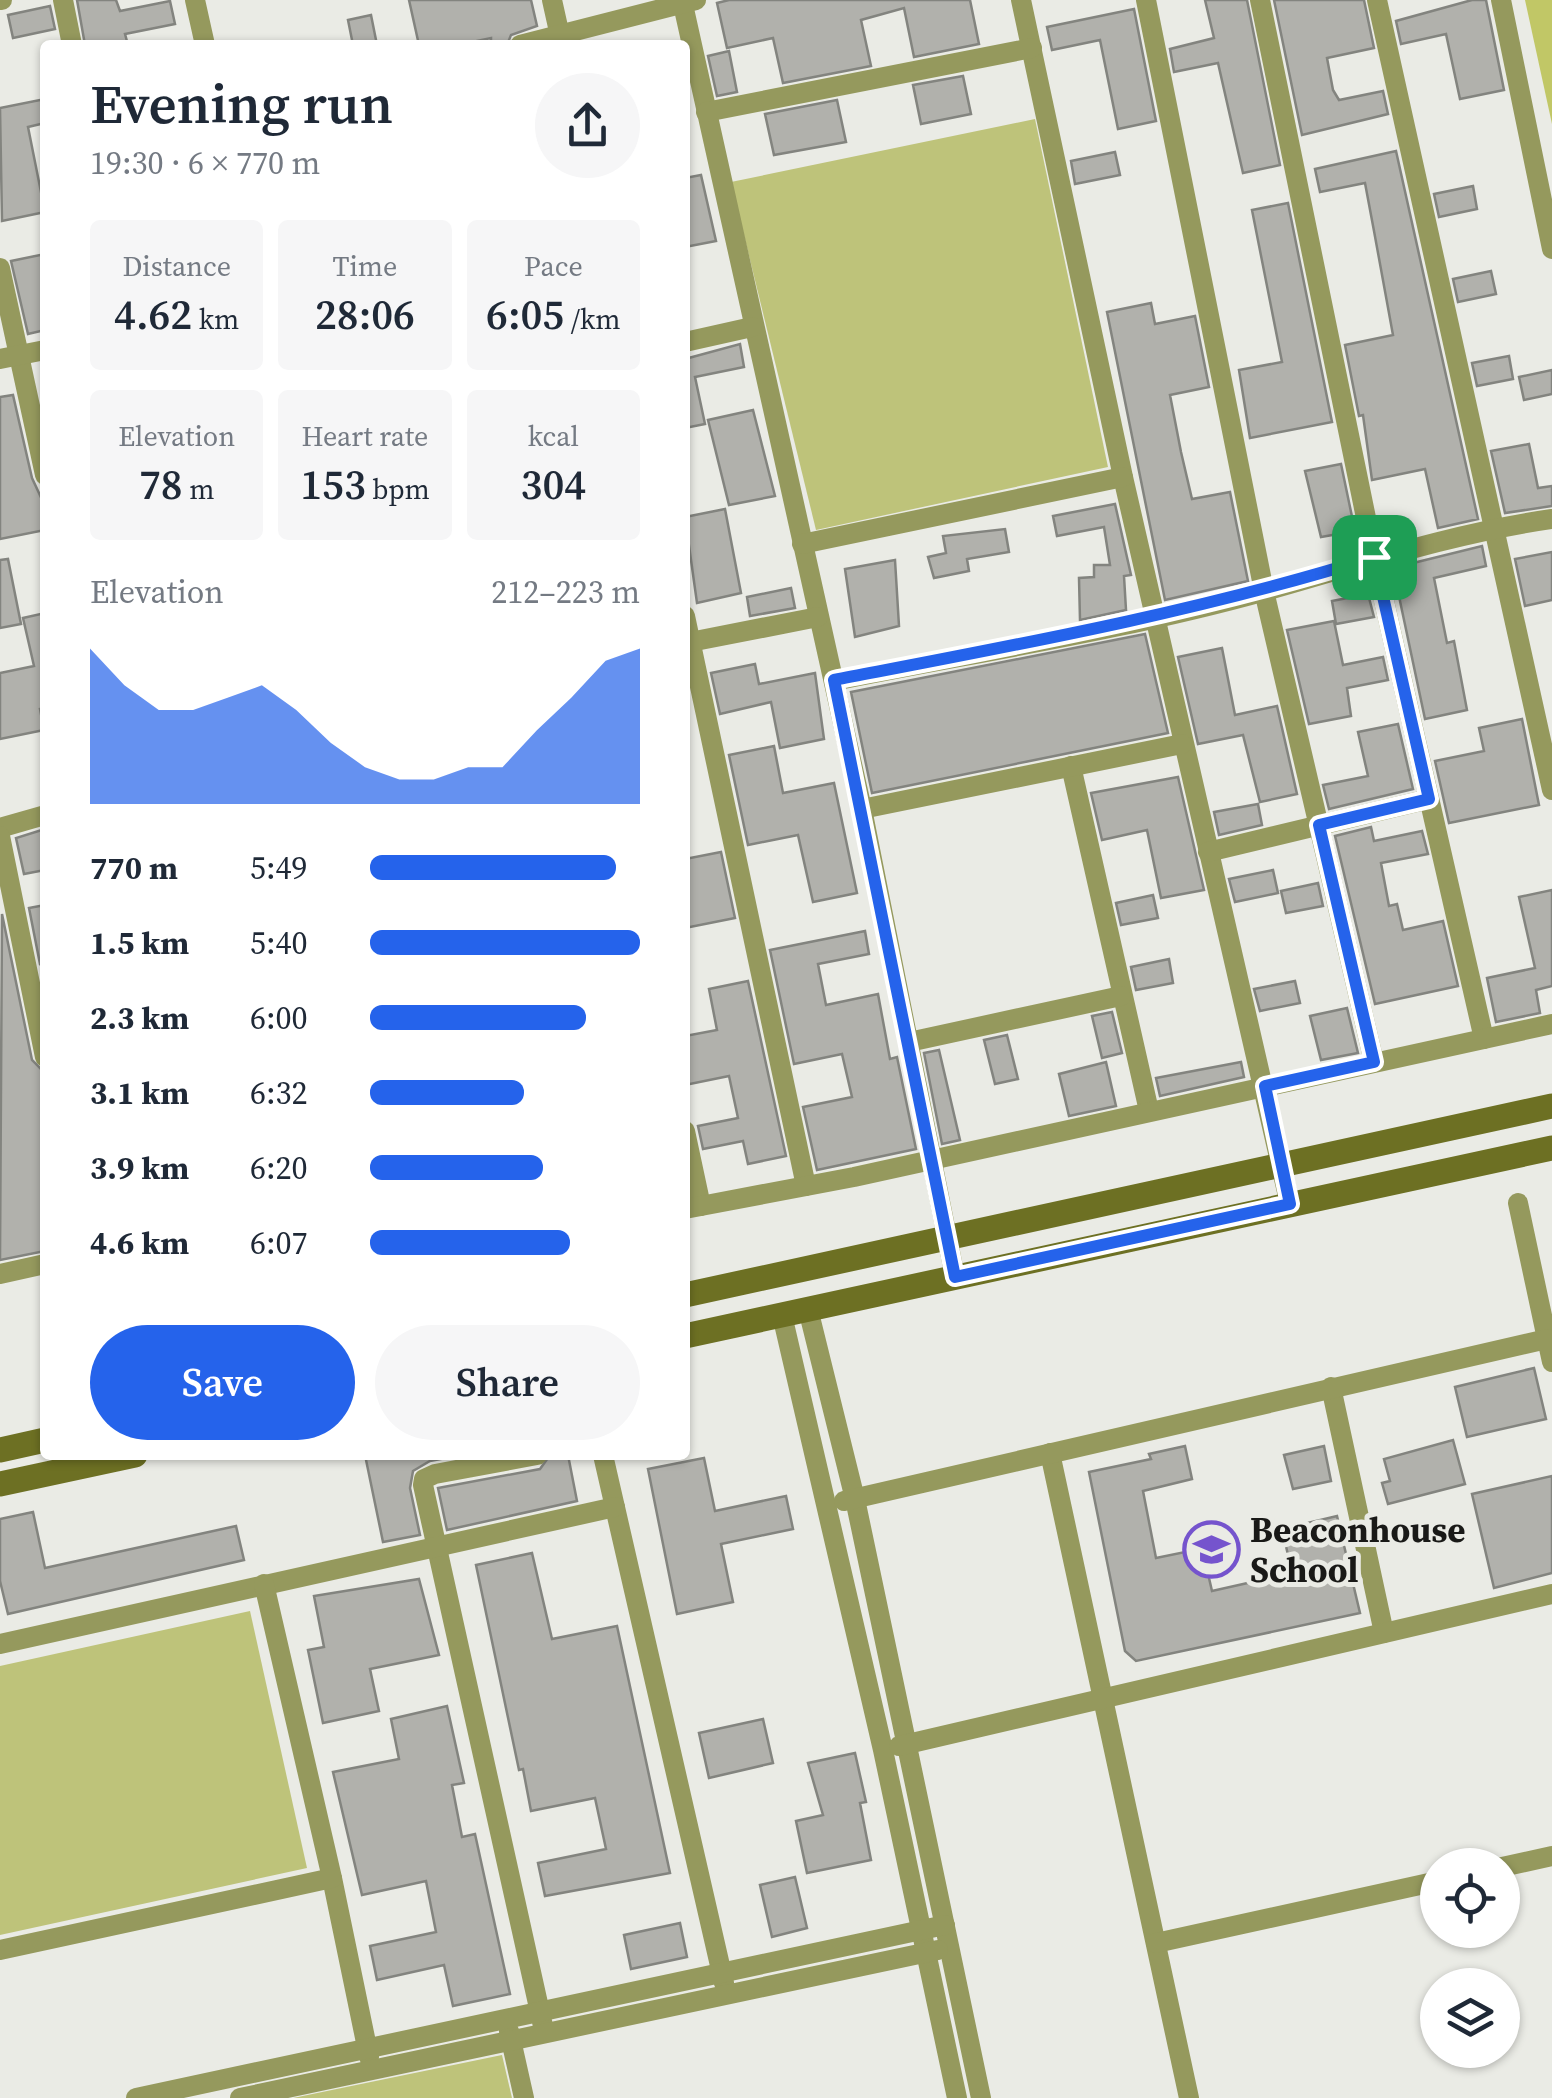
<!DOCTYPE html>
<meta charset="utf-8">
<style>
:root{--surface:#fff;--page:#f6f6f7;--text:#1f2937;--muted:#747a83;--accent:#2563eb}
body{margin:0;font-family:"Source Serif 4",serif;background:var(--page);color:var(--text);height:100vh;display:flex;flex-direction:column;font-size:38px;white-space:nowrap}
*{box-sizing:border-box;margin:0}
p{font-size:32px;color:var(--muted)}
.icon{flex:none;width:55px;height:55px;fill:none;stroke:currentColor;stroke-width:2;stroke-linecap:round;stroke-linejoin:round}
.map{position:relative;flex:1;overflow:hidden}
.panel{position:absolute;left:40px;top:40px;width:650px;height:1420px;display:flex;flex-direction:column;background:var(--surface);border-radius:10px;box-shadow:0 2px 8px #0004}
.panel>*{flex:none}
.controls{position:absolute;left:1420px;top:1848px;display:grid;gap:20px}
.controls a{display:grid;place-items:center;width:100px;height:100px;border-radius:50%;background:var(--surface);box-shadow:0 2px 8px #0004;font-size:50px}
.pin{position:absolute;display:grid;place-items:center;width:85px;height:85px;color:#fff;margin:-42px;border-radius:20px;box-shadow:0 5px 15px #0006}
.round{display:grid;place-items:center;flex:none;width:105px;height:105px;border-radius:52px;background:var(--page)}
.headline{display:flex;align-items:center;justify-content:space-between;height:170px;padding:0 50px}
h1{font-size:55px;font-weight:600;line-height:75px}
.metrics{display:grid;grid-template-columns:repeat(3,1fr);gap:15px;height:170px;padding:10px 50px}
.metrics div{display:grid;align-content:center;border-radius:10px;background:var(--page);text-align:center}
.metrics b{font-size:42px;font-weight:600}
.metrics small{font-size:28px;font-weight:400}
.metrics p{font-size:28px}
.chart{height:280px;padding:20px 50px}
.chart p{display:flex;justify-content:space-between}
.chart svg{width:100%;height:180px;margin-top:10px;fill:var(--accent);opacity:.7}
.cta{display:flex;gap:20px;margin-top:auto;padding:20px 50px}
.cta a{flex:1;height:115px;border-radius:60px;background:var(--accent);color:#fff;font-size:40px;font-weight:600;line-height:115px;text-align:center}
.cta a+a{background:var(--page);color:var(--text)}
ul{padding:0 50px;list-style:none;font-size:32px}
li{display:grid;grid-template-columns:160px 120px 1fr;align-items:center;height:75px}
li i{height:25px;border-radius:12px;background:var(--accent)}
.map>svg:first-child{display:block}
.green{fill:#bec37a}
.water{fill:#c1c766}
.building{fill:#b1b1ac;stroke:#83847f;stroke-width:2.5}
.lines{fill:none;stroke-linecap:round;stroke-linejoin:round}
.street{stroke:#95995d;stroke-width:20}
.secondary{stroke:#6d7023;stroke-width:25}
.route-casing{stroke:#fff;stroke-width:20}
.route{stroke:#2563eb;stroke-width:12}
.labels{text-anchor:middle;stroke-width:10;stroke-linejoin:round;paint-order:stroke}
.poi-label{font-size:35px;font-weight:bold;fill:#191917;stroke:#eaebe5;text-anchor:start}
</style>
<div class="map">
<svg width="1552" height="2098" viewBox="0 0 1552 2098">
<rect width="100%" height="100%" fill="#eaebe5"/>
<g class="green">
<polygon points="1035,119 1108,467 816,530 731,182"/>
<polygon points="250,1611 307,1868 0,1935 0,1666"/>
<polygon points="502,2055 512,2098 293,2098"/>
</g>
<polygon class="water" points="1525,0 1552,0 1552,124"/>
<g class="building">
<polygon points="77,0 116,0 120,11 170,1 175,24 125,34 128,45 85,45"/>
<polygon points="409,0 531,0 537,26 511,35 507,45 491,45 491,38 458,45 419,45"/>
<polygon points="729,0 970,0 979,44 914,57 904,8 861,20 871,66 783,83 773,38 727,48 717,3"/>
<polygon points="1205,0 1247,0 1280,165 1243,173 1218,63 1174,72 1170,49 1214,38"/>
<polygon points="1274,0 1364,0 1374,48 1327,58 1333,90 1339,100 1383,91 1388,114 1302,135"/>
<polygon points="1472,0 1486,0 1504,90 1460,99 1446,34 1401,44 1396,21"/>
<polygon points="50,6 55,29 13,38 8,15"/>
<polygon points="1134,9 1156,121 1118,129 1100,40 1052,50 1047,27"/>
<polygon points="371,15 377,45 353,45 348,20"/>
<polygon points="729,51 737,92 717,96 708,56"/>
<polygon points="963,76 971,114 921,124 913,85"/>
<polygon points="45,99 45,123 28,127 45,212 2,221 0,108"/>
<polygon points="837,100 846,142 774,155 765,114"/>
<polygon points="1396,151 1478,519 1438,528 1425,469 1372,480 1363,415 1359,416 1345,345 1393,335 1374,231 1365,183 1320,192 1315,169"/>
<polygon points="1115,152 1120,175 1075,184 1071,161"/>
<polygon points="701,175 716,241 685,247 685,178"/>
<polygon points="1473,186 1477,209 1439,217 1434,194"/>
<polygon points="1288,203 1332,422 1250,438 1239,370 1282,362 1252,210"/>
<polygon points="45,254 45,330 28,334 11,261"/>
<polygon points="1491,271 1496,294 1458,302 1453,279"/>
<polygon points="1151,303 1155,324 1195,316 1209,387 1170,395 1181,452 1192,499 1230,492 1248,581 1165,600 1107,312"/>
<polygon points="740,344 744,367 695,377 705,424 685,428 685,359"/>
<polygon points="1509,356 1513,379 1477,386 1472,363"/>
<polygon points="1552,370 1552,394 1524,400 1519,377"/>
<polygon points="13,395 32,478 45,506 45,530 0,539 0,397"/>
<polygon points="753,410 775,496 729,505 708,420"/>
<polygon points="1529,444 1538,488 1552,486 1552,506 1505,513 1491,451"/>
<polygon points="1341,464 1355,531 1321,537 1305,471"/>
<polygon points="1115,504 1131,575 1124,576 1126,610 1080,620 1079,578 1094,577 1094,565 1110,565 1104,527 1057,536 1053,516"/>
<polygon points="725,509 741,593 697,603 685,517"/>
<polygon points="1005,529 1009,552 967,559 969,571 934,578 928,557 946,553 943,536"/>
<polygon points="1482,546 1486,566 1434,578 1447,643 1454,641 1467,710 1425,719 1393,568"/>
<polygon points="1552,552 1552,600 1525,606 1515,559"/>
<polygon points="8,559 21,624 0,628 0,560"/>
<polygon points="895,560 899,626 855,637 845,569"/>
<polygon points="791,588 795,608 750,616 747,597"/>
<polygon points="1368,594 1374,617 1336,624 1332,601"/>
<polygon points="45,613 45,708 40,709 44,730 0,739 0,673 34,666 23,618"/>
<polygon points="1334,621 1343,665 1383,657 1388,680 1347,688 1351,716 1309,724 1287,630"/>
<polygon points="1145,634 1168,733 872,793 851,692"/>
<polygon points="1222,648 1235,715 1277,706 1297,794 1260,802 1243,735 1198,744 1178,657"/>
<polygon points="755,664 759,684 815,673 824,739 780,748 771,702 720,714 711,673"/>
<polygon points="1522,719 1539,805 1449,823 1435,761 1484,751 1479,728"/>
<polygon points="1398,724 1413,789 1329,809 1323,785 1368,776 1358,732"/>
<polygon points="774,746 783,793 834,783 857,893 813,902 798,835 748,845 729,755"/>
<polygon points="1178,777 1204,890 1161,898 1147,830 1102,840 1091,793"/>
<polygon points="1258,804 1262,825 1219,835 1214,812"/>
<polygon points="1371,827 1374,841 1422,831 1428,854 1381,863 1389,906 1397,904 1403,930 1443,921 1458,986 1375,1004 1335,836"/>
<polygon points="45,829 45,870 24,874 16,838"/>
<polygon points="721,852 735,918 685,928 685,859"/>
<polygon points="1273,870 1278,893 1235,902 1229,879"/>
<polygon points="1318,883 1323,906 1286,913 1281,891"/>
<polygon points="1552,890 1552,986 1536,990 1540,1013 1496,1022 1487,978 1535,968 1519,897"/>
<polygon points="1153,895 1158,918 1121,925 1116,903"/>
<polygon points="45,905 45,963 40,964 29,908"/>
<polygon points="2,914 32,1060 42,1070 45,1086 45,1251 0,1260"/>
<polygon points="865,931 869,954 818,964 826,1005 878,994 890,1059 897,1057 916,1149 817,1170 803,1107 852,1097 842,1054 794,1064 770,950"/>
<polygon points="1169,959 1173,983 1136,990 1131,967"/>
<polygon points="748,981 786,1156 748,1164 743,1141 703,1149 698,1126 738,1118 729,1076 685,1085 685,1036 717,1030 709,989"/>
<polygon points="1295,981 1300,1003 1260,1011 1254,989"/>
<polygon points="1347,1008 1358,1053 1321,1060 1310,1016"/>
<polygon points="1112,1012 1122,1053 1102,1058 1092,1016"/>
<polygon points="1007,1035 1018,1079 995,1084 984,1040"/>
<polygon points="939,1050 960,1140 942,1144 924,1053"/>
<polygon points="1106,1062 1116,1106 1069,1116 1059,1074"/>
<polygon points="1241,1062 1244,1077 1160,1096 1156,1078"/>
<polygon points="1534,1368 1546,1419 1467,1437 1455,1387"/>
<polygon points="1453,1440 1465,1484 1388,1504 1382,1483 1390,1481 1384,1459"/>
<polygon points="1185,1446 1192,1479 1143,1491 1156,1558 1185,1552 1206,1565 1212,1591 1261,1580 1260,1575 1291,1568 1282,1529 1337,1516 1360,1613 1136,1661 1125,1651 1089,1472 1151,1459 1149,1454"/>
<polygon points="1324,1446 1331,1481 1293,1489 1284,1455"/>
<polygon points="365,1455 462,1455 430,1461 413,1471 410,1488 420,1535 383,1542"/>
<polygon points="550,1455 568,1455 577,1501 447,1530 438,1488 540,1469"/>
<polygon points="704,1458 715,1511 786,1496 793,1529 721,1544 733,1602 677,1614 648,1469"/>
<polygon points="1552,1476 1552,1573 1494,1588 1472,1494"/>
<polygon points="33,1512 45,1568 236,1526 244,1560 8,1614 0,1581 0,1519"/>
<polygon points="532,1553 552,1639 617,1626 670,1873 545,1896 538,1863 606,1849 595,1798 531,1811 523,1769 519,1770 476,1565"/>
<polygon points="419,1579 439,1655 370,1669 379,1711 323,1723 308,1650 324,1647 314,1596"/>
<polygon points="447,1706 464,1783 452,1785 462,1837 475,1834 510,1994 453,2006 444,1965 377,1980 370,1946 436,1932 426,1881 362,1895 333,1772 399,1759 391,1719"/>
<polygon points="763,1719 773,1763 709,1778 699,1733"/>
<polygon points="855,1753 866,1802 860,1803 871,1860 807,1873 796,1821 823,1815 808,1763"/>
<polygon points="795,1877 807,1928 772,1937 760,1885"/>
<polygon points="680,1923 687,1957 631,1969 624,1935"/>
</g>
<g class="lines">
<g class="street">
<polyline points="0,0 2,0"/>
<polyline points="63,0 72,45"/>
<polyline points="195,0 205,45"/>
<polyline points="552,0 562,45"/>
<polyline points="682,0 862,809 955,1277"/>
<polyline points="1021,0 1123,477 1290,1205"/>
<polyline points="1146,0 1264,591 1374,1062"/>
<polyline points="1260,0 1374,557 1484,1039"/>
<polyline points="1377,0 1552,790"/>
<polyline points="1501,0 1552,249"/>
<polyline points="520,45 696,0"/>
<polyline points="706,112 1032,48"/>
<polyline points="0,268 45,475"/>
<polyline points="685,342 752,327"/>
<polyline points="0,359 45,350"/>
<polyline points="802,544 1123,477"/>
<polyline points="685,616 806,1186"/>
<polyline points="685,643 818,617"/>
<path d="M834,681C978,652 1125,630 1265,591C1361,564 1453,533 1552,519"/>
<polyline points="1071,766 1149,1111"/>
<polyline points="862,809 1182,744"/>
<polyline points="0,828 45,815"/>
<polyline points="0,836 45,1057"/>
<polyline points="1208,852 1429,799"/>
<polyline points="909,1042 1121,996"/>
<polyline points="685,1131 701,1206"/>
<polyline points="1518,1203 1547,1339"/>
<polyline points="685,1209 854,1177 1552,1024"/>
<polyline points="0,1274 45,1264"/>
<polyline points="808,1309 855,1499 981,2098"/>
<polyline points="782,1315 883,1750 957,2098"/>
<polyline points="1331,1387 1384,1633"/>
<polyline points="1050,1453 1189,2098"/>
<polyline points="537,1455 435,1474 424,1479 423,1485 543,2026"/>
<polyline points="603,1455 724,1983"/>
<polyline points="844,1501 1547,1339 1552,1362"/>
<polyline points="0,1644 615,1507"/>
<polyline points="899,1746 1552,1594"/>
<polyline points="1502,1867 1552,1856"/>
<polyline points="332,1878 369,2057"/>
<polyline points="1156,1943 1438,1881"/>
<polyline points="0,1950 332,1878 264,1584"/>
<polyline points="509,2031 524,2098"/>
<polyline points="136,2098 945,1925"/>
<polyline points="240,2098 938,1950"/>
</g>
<g class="secondary">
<polyline points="685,1295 1552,1106"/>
<polyline points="685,1336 1552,1148"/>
<polyline points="0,1450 45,1440"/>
<polyline points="0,1484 135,1455"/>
</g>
</g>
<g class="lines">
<defs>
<path id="route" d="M1374,557L1429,799L1319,825L1374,1062L1265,1086L1290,1204L955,1277L834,680C1016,645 1198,612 1374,557Z"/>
</defs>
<use href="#route" class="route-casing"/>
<use href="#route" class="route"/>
</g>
<defs>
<symbol id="school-ring" viewBox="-11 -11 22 22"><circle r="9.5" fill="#eaebe5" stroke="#7554cd" stroke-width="1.5"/><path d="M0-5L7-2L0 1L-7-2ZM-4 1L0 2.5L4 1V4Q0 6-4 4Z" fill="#7554cd"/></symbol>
</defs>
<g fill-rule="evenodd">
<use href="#school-ring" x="1180" y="1518" width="63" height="63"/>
</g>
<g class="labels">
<g class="poi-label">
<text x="1250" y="1542">Beaconhouse<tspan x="1250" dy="40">School</tspan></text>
</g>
</g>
</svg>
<div class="controls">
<a><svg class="icon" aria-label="locate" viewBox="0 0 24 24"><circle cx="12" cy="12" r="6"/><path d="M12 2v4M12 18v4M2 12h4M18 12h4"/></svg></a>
<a><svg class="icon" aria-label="layers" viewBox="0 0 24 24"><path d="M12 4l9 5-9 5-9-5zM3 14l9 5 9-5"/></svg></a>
</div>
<div class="pin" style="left:1374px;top:557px;background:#1e9e55"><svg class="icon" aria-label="arrive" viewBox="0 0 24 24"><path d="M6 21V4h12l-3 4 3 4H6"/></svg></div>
<section class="panel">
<div class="headline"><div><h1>Evening run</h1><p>19:30 · 6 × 770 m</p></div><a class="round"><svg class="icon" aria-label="share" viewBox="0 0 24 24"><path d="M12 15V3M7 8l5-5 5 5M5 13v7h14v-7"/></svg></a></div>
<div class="metrics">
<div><p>Distance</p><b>4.62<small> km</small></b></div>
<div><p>Time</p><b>28:06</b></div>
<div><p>Pace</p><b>6:05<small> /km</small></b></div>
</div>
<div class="metrics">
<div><p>Elevation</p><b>78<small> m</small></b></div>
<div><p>Heart rate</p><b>153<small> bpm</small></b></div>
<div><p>kcal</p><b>304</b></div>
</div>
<div class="chart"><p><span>Elevation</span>212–223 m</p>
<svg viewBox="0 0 160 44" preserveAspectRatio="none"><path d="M0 44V6L10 15L20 21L30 21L40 18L50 15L60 21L70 29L80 35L90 38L100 38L110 35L120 35L130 26L140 18L150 9L160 6V44z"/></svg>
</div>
<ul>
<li><b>770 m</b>5:49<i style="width:91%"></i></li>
<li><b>1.5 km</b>5:40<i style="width:100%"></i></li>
<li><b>2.3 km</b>6:00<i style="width:80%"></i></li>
<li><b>3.1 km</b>6:32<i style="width:57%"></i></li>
<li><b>3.9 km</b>6:20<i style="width:64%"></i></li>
<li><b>4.6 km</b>6:07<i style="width:74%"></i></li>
</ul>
<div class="cta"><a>Save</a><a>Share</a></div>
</section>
</div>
